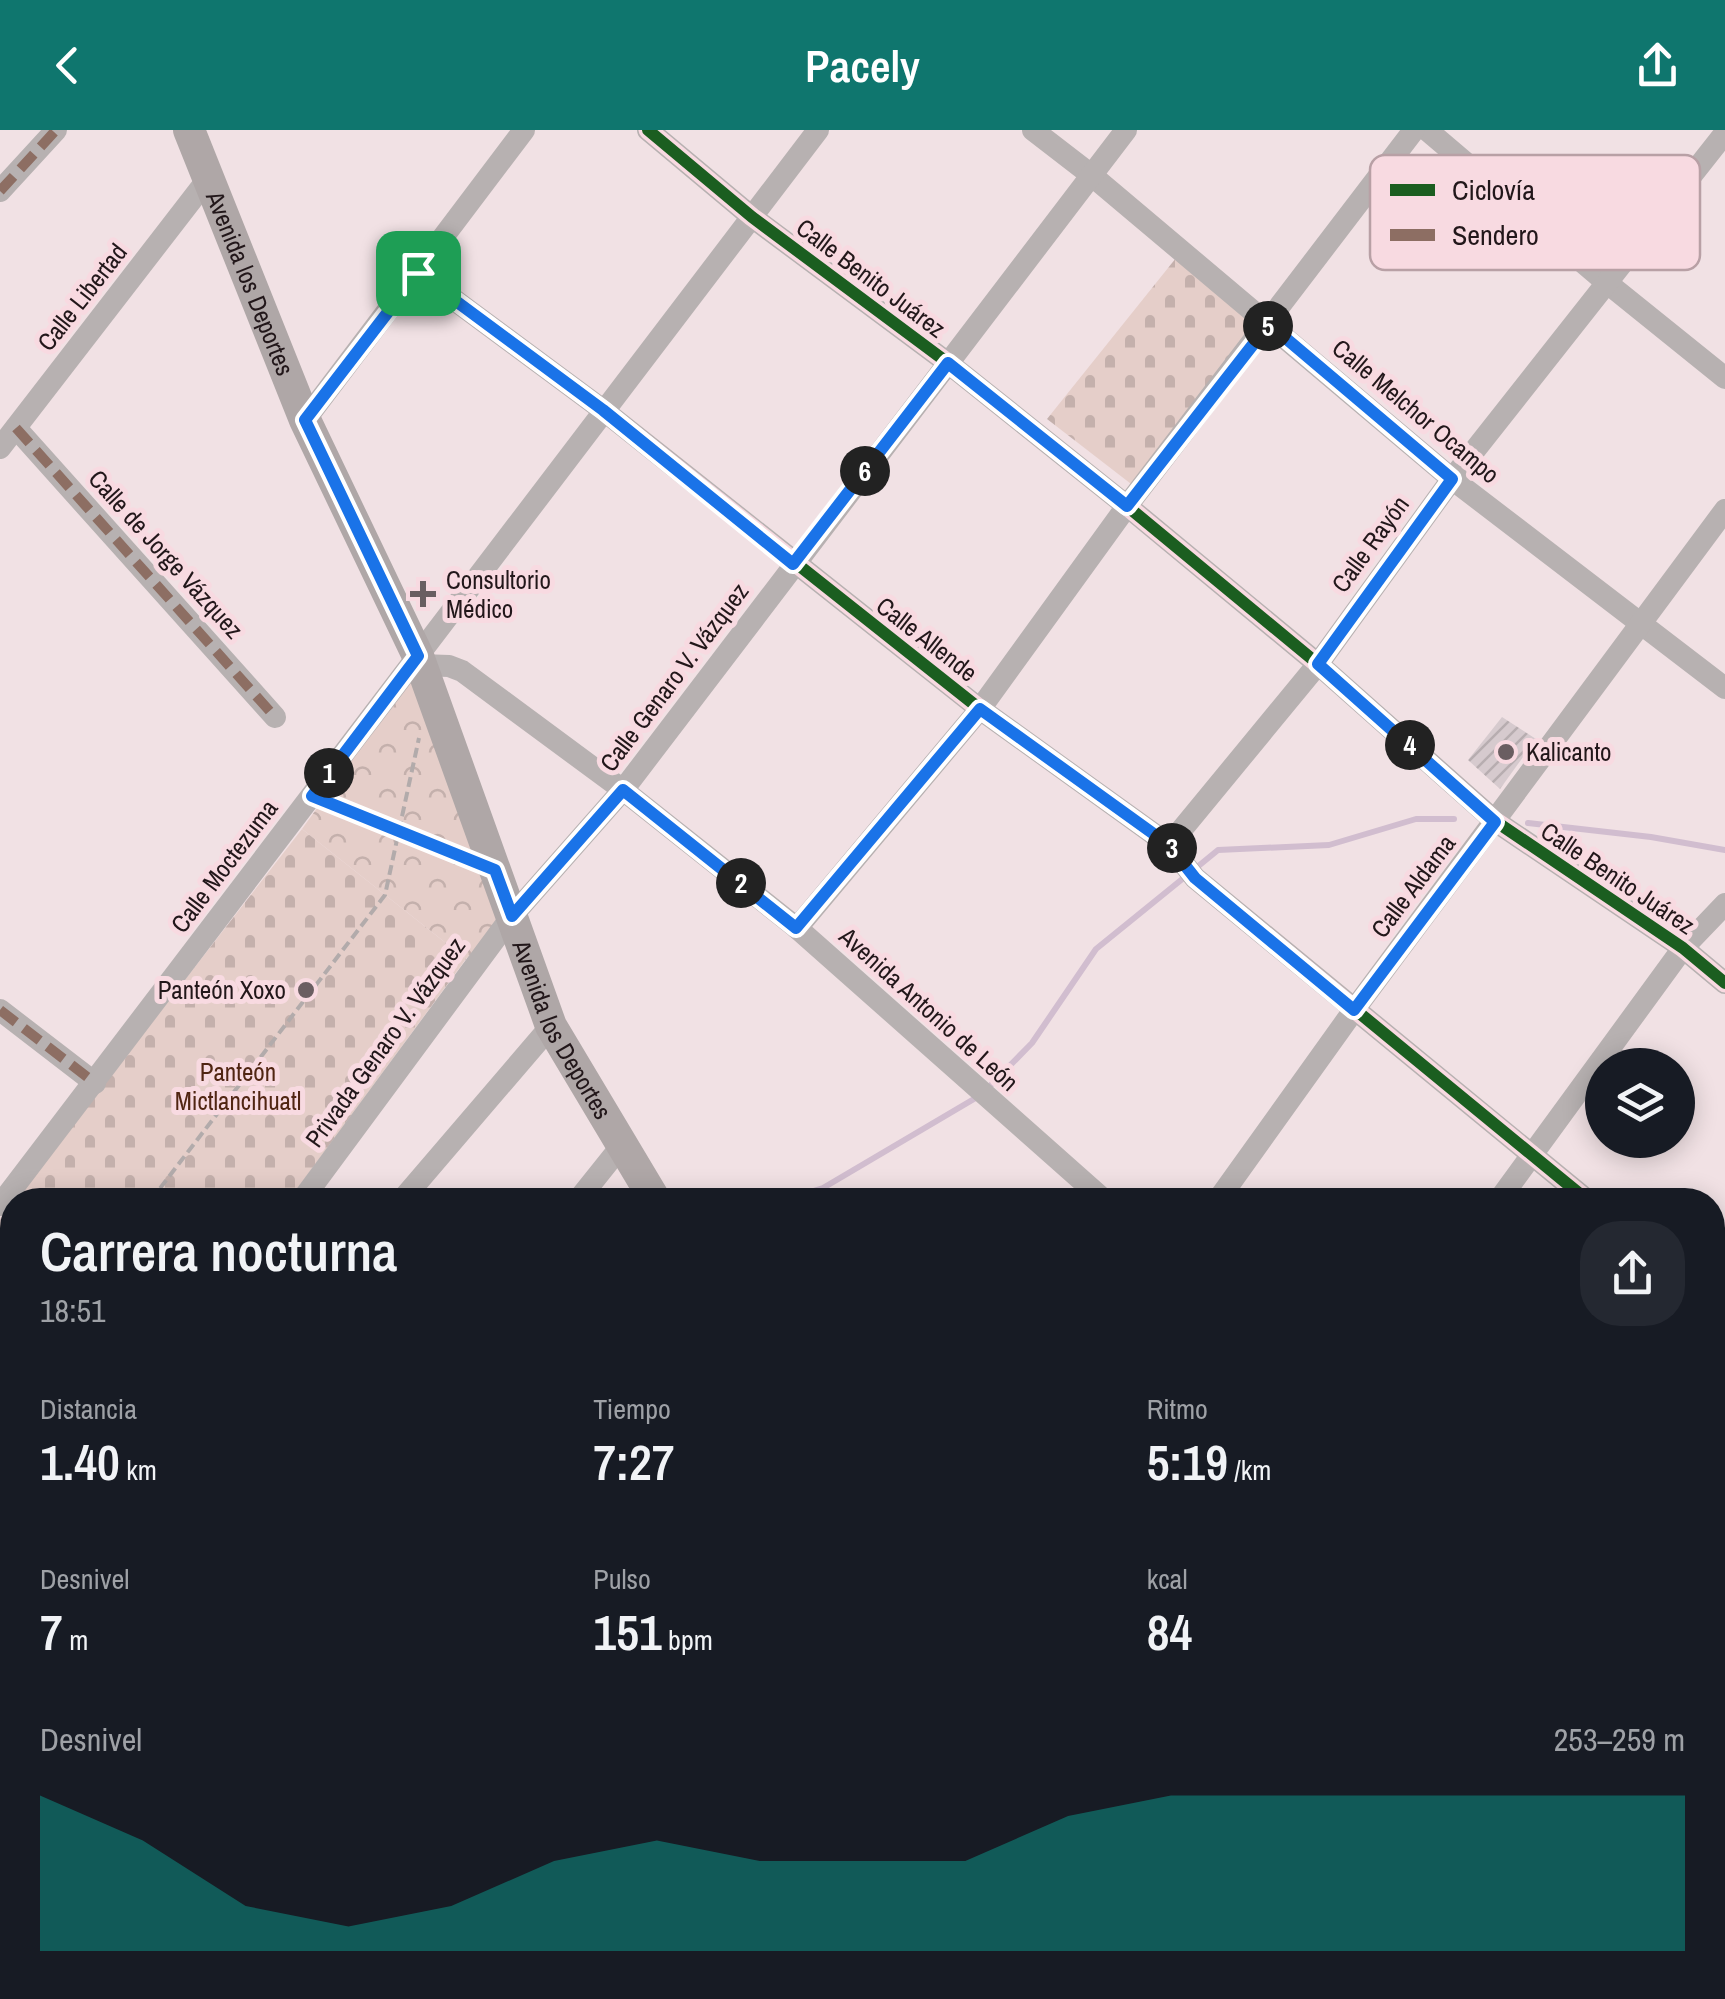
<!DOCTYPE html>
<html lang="es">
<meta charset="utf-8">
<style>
:root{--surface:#171b24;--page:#242831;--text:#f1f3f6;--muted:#9ea1a6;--accent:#0f766e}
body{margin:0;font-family:"Archivo Narrow",sans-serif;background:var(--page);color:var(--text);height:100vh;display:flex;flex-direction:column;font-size:38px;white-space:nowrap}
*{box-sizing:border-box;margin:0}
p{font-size:32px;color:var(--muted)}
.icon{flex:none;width:55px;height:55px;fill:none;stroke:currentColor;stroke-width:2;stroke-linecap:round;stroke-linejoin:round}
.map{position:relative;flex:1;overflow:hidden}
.drawer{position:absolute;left:0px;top:1058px;width:1725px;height:812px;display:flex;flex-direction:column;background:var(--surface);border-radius:40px 40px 0 0;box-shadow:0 5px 25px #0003}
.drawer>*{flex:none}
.buttons{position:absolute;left:1585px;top:918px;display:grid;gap:20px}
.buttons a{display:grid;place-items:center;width:110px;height:110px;border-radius:50%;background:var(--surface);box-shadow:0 5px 25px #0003;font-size:50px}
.pin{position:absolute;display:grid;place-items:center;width:85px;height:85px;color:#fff;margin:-42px;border-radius:20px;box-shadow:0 5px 15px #0006}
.km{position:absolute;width:50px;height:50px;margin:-25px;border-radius:50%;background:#222;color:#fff;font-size:28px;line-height:50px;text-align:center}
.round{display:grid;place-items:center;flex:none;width:105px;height:105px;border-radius:40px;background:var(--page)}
.head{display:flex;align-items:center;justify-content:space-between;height:170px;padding:0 40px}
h1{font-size:55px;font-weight:600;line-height:75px}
.metrics{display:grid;grid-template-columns:repeat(3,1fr);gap:15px;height:170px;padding:10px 40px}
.metrics div{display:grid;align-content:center}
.metrics b{font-size:50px;font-weight:600}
.metrics small{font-size:28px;font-weight:400}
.metrics p{font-size:28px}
.chart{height:280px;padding:20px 40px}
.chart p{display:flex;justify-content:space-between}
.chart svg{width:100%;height:180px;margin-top:10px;fill:var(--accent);opacity:.7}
header{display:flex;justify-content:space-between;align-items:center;height:130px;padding:0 40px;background:var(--accent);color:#fff;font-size:45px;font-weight:600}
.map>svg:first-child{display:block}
.forest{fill:url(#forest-crowns)}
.cemetery{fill:url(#cemetery-stones)}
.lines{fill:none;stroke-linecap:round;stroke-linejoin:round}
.stream{stroke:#d1bdcf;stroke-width:6}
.building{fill:url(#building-hatch)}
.path{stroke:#b2abab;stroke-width:4;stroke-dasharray:10 5;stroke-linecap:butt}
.street{stroke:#b7b1b1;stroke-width:22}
.secondary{stroke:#afa7a7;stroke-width:32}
.quiet{stroke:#8d6e63;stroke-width:10;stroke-dasharray:20 10;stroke-linecap:butt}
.cycleway-casing{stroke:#f8dae1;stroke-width:19}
.cycleway{stroke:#1b5e20;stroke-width:12}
.route-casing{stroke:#fff;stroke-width:20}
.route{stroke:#1a73e8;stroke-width:12}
.poi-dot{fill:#6a5e61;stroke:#f8dae1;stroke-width:4}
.labels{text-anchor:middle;stroke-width:10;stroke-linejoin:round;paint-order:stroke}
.street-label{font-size:25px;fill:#22171a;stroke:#f8dae1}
.poi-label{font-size:25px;fill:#22171a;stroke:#f8dae1;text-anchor:start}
.park-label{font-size:25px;fill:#502512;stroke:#f8dae1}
.key{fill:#f8dae1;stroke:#b8a0a5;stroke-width:2.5}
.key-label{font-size:28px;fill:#22171a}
</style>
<header><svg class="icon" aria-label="back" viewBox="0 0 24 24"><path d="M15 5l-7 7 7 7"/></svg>Pacely<svg class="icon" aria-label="share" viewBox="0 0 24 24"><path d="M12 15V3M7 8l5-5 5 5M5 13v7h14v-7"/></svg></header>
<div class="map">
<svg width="1725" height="1869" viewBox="0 0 1725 1869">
<defs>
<pattern id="forest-crowns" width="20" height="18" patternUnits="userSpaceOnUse" patternTransform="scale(2.5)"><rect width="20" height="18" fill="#e5cec9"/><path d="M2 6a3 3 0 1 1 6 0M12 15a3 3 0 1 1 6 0" fill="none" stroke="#c4b0ac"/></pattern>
<pattern id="cemetery-stones" width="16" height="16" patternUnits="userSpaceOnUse" patternTransform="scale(2.5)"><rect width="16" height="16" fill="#e5cec9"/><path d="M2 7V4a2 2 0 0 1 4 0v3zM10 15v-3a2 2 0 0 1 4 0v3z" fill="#c4b0ac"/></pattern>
<pattern id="building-hatch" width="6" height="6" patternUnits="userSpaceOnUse" patternTransform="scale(2.5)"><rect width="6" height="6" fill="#d6cace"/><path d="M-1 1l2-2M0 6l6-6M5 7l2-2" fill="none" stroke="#b7adb0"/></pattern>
</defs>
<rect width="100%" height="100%" fill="#f1e1e4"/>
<polygon class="forest" points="420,535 512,786 466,829 302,699"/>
<g class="cemetery">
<polygon points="1176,128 1260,196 1135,357 1047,289"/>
<polygon points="302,699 466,829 289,1070 14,1070"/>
<polygon points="12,1073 12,1280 0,1277 0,1089"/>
</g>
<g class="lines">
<g class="stream">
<polyline points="1528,693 1651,707 1725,720"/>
<polyline points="1196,738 1218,720 1329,715 1416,689 1454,689"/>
<polyline points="988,958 1032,913 1096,819 1186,746"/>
<polyline points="784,1070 823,1058 979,966"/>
</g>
</g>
<polygon class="building" points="1502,587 1536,609 1500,659 1468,630"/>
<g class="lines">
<g class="path">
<polyline points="333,675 463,728"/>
<polyline points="151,1070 385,765 419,608"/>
</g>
<g class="street">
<polyline points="648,0 752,87 948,233 1127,376 1318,534 1495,691 1683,818 1725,853"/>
<polyline points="1033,0 1090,44 1452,349 1725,558"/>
<polyline points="1427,0 1606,152 1725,248"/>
<polyline points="0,61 56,0"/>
<polyline points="418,143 603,280 980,579 1169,715 1195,748 1587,1070"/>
<polyline points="305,290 524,0"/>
<polyline points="16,298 275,587"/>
<polyline points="0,318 207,50"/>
<polyline points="420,535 449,536 462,541 623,660 797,798 1104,1070"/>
<polyline points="1169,715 1318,534 1452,349 1725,3"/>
<polyline points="797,798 980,579 1127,376 1414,0"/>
<polyline points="0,880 95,953"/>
<polyline points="302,1070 512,786 623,660 1126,0"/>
<polyline points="402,1070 551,896"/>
<polyline points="578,1070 622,1015"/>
<polyline points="1218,1070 1354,880 1725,380"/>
<polyline points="1499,1070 1683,818 1725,774"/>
<polyline points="0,1075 818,0"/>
<polyline points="1712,1187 1725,1169"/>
<polyline points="1712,1329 1725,1332"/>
<polyline points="1712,1498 1725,1482"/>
<polyline points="1712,1596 1725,1605"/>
<polyline points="1712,1691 1725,1672"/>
<polyline points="1712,1819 1725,1826"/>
<polyline points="0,1841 12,1852"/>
<polyline points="19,1858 33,1869"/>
<polyline points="201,1858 218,1869"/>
<polyline points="63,1869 70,1858"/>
<polyline points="437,1869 449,1858"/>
<polyline points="689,1869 699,1858"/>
<polyline points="1078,1869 1087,1858"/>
<polyline points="1259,1869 1271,1858"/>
</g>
<g class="secondary">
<path id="s1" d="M189,0L305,290L418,526L551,896L655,1070"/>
<polyline points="1024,1858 1028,1869"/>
</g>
<g class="quiet">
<polyline points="0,61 56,0"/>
<polyline points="16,298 275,587"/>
<polyline points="0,880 95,953"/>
</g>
<defs>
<g id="cycleway">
<polyline points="648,0 752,87 948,233 1127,376 1318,534 1495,691 1683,818 1725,853"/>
<polyline points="418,143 603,280 980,579 1169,715 1195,748 1587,1070"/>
</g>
</defs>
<use href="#cycleway" class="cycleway-casing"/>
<use href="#cycleway" class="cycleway"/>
</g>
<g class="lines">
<defs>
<polygon id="route" points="418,143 603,280 793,434 948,233 1127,376 1269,194 1452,349 1318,534 1495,692 1354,880 1195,748 1169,715 980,579 796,798 623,660 512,786 495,740 312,666 418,526 305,290"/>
</defs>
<use href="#route" class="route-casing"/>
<use href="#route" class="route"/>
</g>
<g class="poi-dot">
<path d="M418 449h10v10h10v10h-10v10h-10v-10h-10v-10h10z"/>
<circle cx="1506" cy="622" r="10"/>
<circle cx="306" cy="860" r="10"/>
</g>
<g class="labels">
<g class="street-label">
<text transform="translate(871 148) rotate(37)" y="9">Calle Benito Juárez</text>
<text dy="9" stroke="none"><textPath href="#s1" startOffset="165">Avenida los Deportes</textPath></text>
<text transform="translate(82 167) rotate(-52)" y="9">Calle Libertad</text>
<text transform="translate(1416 281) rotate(40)" y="9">Calle Melchor Ocampo</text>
<text transform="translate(1370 414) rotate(-54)" y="9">Calle Rayón</text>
<text transform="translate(166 424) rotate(48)" y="9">Calle de Jorge Vázquez</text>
<text transform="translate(927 509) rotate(38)" y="9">Calle Allende</text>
<text transform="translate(674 547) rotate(-53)" y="9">Calle Genaro V. Vázquez</text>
<text transform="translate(224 736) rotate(-53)" y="9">Calle Moctezuma</text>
<text transform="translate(1618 748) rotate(34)" y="9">Calle Benito Juárez</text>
<text transform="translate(1413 756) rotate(-53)" y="9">Calle Aldama</text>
<text transform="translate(929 879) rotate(42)" y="9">Avenida Antonio de León</text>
<text dy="9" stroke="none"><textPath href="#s1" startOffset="975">Avenida los Deportes</textPath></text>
<text transform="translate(385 912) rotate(-54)" y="9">Privada Genaro V. Vázquez</text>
</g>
<g class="poi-label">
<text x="446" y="459">Consultorio<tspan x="446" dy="29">Médico</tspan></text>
<text x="1526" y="631">Kalicanto</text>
<text x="286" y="869" text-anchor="end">Panteón Xoxo</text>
</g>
<g class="park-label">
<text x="238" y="951">Panteón<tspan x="238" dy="29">Mictlancihuatl</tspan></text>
</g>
</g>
<rect x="1370" y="25" width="330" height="115" rx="15" class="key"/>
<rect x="1390" y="54" width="45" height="12" fill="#1b5e20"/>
<rect x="1390" y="99" width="45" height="12" fill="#8d6e63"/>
<g class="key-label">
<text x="1452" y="70">Ciclovía</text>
<text x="1452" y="115">Sendero</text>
</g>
</svg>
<div class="buttons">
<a><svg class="icon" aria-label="layers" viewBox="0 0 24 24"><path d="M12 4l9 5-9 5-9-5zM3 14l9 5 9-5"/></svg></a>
</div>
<div class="pin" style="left:418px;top:143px;background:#1e9e55"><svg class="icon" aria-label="arrive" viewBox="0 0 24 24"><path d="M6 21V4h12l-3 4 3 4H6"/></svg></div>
<b class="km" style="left:329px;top:643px">1</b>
<b class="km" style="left:741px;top:753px">2</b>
<b class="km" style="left:1172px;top:718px">3</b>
<b class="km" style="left:1410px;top:615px">4</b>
<b class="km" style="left:1268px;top:196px">5</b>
<b class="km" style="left:865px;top:341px">6</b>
<section class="drawer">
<div class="head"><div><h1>Carrera nocturna</h1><p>18:51</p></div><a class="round"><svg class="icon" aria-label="share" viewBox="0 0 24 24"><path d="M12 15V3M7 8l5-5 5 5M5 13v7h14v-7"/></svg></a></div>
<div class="metrics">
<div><p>Distancia</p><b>1.40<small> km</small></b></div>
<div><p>Tiempo</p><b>7:27</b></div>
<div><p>Ritmo</p><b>5:19<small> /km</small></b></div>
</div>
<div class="metrics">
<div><p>Desnivel</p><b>7<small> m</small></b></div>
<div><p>Pulso</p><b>151<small> bpm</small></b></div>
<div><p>kcal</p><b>84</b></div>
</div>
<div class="chart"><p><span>Desnivel</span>253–259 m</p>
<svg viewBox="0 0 160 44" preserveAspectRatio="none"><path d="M0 44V6L10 17L20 33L30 38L40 33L50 22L60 17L70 22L80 22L90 22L100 11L110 6L120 6L130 6L140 6L150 6L160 6V44z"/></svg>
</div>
</section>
</div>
